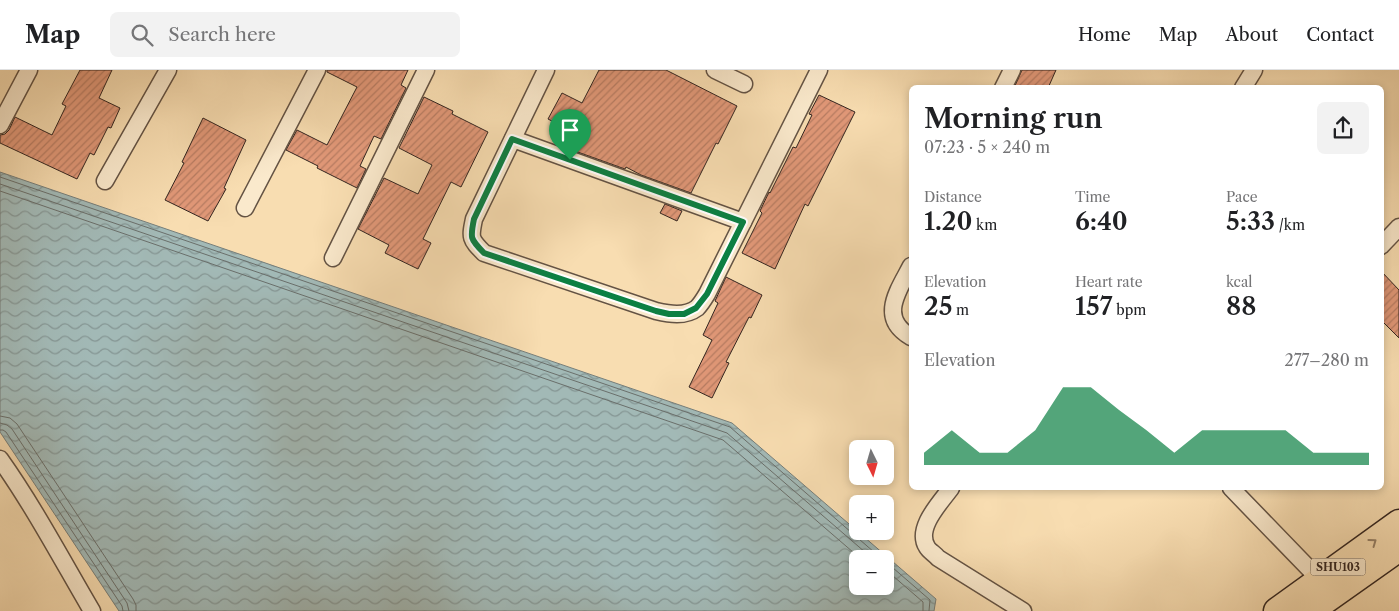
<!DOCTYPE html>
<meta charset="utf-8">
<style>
:root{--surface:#fff;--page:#f2f2f2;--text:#202124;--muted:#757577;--line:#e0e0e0;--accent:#0b8043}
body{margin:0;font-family:"Libre Caslon Text",serif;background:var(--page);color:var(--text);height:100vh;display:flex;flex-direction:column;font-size:19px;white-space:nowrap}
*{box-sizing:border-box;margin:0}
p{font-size:16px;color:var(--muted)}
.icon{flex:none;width:28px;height:28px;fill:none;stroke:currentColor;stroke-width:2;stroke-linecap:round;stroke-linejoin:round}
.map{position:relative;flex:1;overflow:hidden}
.side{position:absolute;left:909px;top:15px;width:475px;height:405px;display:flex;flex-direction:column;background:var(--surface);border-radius:8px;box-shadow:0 2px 8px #0003}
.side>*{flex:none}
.needle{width:32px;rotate:175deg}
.controls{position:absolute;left:849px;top:370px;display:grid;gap:10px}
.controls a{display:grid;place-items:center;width:45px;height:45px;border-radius:8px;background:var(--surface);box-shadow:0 2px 8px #0003;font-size:25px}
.pin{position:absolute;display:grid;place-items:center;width:42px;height:42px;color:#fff;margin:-51px -21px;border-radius:50% 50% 50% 0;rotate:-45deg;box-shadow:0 0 5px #0007}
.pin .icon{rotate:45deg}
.round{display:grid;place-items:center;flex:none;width:52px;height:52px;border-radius:8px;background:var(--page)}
.headline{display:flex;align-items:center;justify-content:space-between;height:85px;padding:0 15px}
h1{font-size:28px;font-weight:600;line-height:38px}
.stats{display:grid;grid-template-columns:repeat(3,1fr);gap:8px;height:85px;padding:5px 15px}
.stats div{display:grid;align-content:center}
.stats b{font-size:25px;font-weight:600}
.stats small{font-size:14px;font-weight:400}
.stats p{font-size:14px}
.chart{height:140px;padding:10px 15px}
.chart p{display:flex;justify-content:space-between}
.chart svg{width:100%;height:90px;margin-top:5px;fill:var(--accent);opacity:.7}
header{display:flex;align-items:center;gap:30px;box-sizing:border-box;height:70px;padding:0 25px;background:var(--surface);border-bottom:1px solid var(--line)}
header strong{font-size:24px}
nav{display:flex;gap:28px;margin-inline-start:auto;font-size:18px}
.search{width:350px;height:45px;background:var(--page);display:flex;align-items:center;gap:12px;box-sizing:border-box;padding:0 18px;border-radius:8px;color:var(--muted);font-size:19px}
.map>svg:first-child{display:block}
.water{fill:url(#water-waves);stroke:#767e7a;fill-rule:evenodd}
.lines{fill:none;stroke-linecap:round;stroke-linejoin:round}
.shore{stroke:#6a6f6b;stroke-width:1}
.building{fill:url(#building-hatch);stroke:#332520}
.street-casing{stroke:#645344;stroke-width:19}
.primary-casing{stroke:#332520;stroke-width:29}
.street{stroke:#fae9cc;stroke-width:16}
.primary{stroke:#f8ddb1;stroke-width:26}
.oneway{stroke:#968168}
.route-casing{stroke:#fff;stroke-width:10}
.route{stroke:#0b8043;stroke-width:6}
.labels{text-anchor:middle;stroke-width:4;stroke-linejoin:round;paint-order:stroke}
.shield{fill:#fae9cc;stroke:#6f6054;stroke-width:1}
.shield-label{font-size:11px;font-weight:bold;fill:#332520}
</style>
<header>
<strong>Map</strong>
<div class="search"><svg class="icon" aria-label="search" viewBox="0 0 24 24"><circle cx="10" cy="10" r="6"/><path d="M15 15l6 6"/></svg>Search here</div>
<nav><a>Home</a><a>Map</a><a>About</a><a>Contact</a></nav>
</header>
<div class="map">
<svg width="1399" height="541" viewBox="0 0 1399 541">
<defs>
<pattern id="water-waves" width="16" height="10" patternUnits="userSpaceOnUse" patternTransform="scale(1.25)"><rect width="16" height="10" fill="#a2b9b6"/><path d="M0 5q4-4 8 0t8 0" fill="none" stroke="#859694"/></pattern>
<pattern id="building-hatch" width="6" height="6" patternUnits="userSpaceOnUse" patternTransform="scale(1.25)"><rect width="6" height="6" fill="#e19878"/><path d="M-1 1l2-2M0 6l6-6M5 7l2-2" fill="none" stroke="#b77c62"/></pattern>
</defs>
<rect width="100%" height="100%" fill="#f8ddb1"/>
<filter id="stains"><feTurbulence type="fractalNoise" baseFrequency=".004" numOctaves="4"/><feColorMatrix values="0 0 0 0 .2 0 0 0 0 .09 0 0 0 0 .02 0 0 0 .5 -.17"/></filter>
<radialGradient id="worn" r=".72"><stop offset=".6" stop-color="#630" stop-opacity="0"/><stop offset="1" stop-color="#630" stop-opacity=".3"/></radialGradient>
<path class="water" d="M0,102L732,353L936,529L934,541H119L0,362ZM858,489H885V516H858Z"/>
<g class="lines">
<g class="shore">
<polyline points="0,107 730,357 882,489"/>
<polyline points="0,114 727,363 873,489"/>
<polyline points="0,121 723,370 861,489"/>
<polyline points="0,346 10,348 17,354 133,529 136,535 136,541"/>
<polyline points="0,353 7,355 12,359 127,533 129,541"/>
<polyline points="0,360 3,360 6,362 122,536 123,541"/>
<polyline points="885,491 930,530 929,541"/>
<polyline points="885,499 923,532 923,541"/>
</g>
</g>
<g class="building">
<polygon points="80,0 112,0 99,28 120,38 111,58 108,57 94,85 90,83 77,109 0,73 0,65 5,64 9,60 15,47 52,65 66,36 62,34"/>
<polygon points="327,0 408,0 401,15 406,18 381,69 374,66 360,96 366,99 357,118 317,98 318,96 286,80 297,60 327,75 357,17 327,2"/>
<polygon points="599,0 666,0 737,36 718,74 716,73 691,123 641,105 626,97 625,99 561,76 569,60 548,49 562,23 582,33"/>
<polygon points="1022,0 1056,0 1048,18 1014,18"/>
<polygon points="819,25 855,42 808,136 805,134 775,199 742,183 762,143 760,141 769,122 770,123 793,77 796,78 812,45 809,44"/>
<polygon points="424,27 453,41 452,44 488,62 461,117 451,112 423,169 431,173 418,199 385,183 389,175 358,159 384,108 418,124 432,95 399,78"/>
<polygon points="203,48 246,70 224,118 226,119 208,151 165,130 184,93 182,92"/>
<polygon points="665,134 682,141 677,151 660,143"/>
<polygon points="1381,201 1399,220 1399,268 1381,250"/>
<polygon points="726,207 762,225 751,248 749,247 726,292 729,293 712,328 689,317 712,270 703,265 718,233 715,231"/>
</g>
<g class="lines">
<defs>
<g id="street">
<path d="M546,0L474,149C470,168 470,169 484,183L656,241C669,244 685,247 697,238C701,234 704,229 707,224L819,0"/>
<polyline points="715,0 744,14"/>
<polyline points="1003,18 1012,0"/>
<polyline points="1243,18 1254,0"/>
<polyline points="0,55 29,0"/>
<polyline points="513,69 743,152"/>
<polyline points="105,111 168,0"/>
<polyline points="245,138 317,0"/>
<polyline points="1381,176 1399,157"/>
<polyline points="333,188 426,0"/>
<path d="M911,196C898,221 878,248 911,267"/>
<path d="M0,389C34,437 62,490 92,541"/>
<path d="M951,418C941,432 915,458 927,477C929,481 935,484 938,488L1023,541"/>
<polyline points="1231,418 1320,510"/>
</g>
<g id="primary">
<polyline points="1277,541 1399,453"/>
<polyline points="1310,541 1399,478"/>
</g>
</defs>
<use href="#street" class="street-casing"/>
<use href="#primary" class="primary-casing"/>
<use href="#street" class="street"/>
<use href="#primary" class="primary"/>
</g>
<defs><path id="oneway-chevron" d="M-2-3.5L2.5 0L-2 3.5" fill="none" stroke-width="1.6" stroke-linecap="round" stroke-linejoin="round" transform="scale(1.25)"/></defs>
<use class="oneway" href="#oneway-chevron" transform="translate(1373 472) rotate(-36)"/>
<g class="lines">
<defs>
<path id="route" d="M512,69L743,152L707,224L696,238L684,244H669L656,241L484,183C470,169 470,168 474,149Z"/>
</defs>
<use href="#route" class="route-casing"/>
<use href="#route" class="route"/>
</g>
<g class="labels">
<rect class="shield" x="1310.5" y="488.5" width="55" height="17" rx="4"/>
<g class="shield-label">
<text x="1338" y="501">SHU103</text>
</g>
</g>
<rect width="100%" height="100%" filter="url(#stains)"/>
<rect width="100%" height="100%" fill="url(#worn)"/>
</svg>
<div class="controls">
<a><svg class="needle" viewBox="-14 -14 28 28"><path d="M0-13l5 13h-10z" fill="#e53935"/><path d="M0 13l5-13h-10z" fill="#757577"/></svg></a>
<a>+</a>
<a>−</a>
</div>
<div class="pin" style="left:570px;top:90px;background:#1e9e55"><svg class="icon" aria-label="arrive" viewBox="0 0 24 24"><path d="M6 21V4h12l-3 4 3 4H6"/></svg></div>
<section class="side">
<div class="headline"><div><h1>Morning run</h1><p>07:23 · 5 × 240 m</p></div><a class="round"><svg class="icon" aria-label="share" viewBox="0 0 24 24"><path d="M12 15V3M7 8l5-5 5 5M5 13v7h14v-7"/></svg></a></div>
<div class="stats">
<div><p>Distance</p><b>1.20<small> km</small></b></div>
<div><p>Time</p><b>6:40</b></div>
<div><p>Pace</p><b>5:33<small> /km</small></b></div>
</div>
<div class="stats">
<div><p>Elevation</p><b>25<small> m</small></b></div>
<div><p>Heart rate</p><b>157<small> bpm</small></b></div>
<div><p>kcal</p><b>88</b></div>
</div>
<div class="chart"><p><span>Elevation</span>277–280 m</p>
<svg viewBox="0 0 160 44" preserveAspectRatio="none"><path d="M0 44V38L10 27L20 38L30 38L40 27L50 6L60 6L70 17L80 27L90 38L100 27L110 27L120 27L130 27L140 38L150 38L160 38V44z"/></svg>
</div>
</section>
</div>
